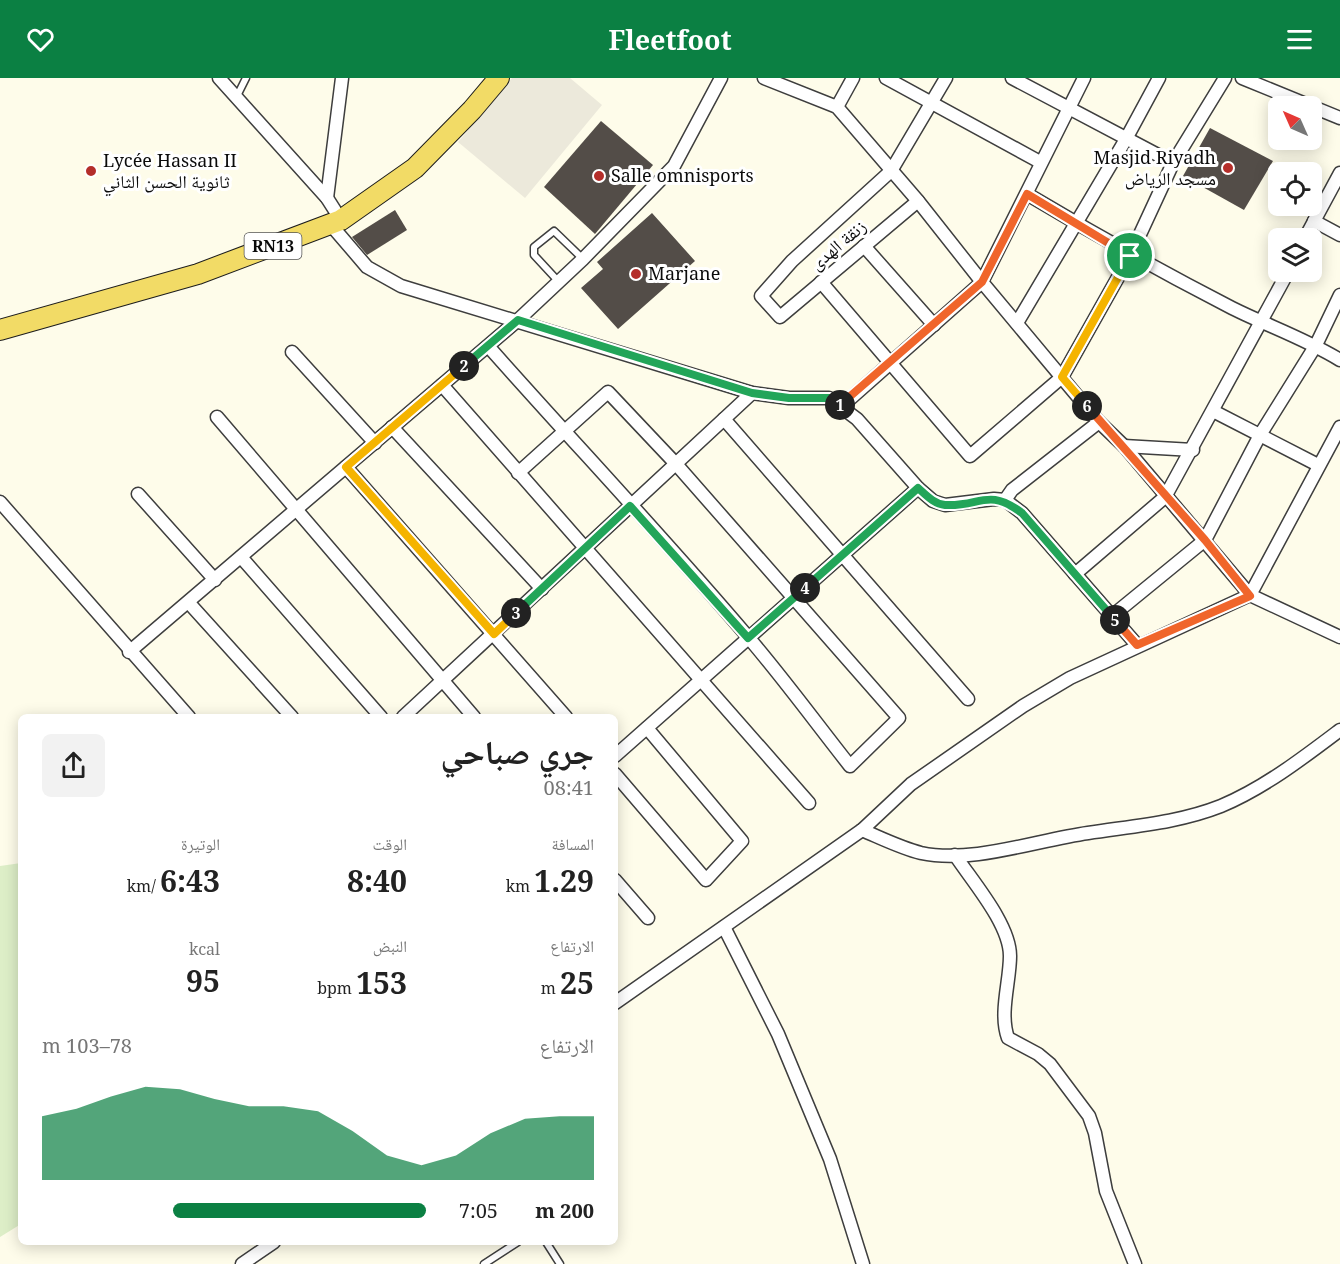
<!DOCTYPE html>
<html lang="ar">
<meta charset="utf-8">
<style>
:root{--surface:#fff;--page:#f2f2f2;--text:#222;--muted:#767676;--accent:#0b8043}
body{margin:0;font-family:"Noto Serif","Noto Naskh Arabic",serif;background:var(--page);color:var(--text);direction:rtl;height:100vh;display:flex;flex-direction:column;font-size:22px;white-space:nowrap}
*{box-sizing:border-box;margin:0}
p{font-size:20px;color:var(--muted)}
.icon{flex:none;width:33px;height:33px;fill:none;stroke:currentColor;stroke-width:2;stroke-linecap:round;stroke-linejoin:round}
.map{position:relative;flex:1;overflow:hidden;direction:ltr}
.panel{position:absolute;left:18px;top:636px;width:600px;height:531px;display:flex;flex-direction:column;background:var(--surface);border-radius:9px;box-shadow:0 3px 15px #0003;direction:rtl}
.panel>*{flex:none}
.needle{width:39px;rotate:315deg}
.controls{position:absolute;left:1268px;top:18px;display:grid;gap:12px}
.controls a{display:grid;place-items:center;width:54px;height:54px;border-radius:9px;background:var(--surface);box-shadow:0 3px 15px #0003;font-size:30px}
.pin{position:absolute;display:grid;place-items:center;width:51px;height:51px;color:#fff;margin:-26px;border:3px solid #fff;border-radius:50%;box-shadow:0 2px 6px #0007}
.km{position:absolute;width:30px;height:30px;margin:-15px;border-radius:50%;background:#222;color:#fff;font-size:16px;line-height:30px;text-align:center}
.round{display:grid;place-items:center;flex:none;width:63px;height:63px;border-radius:9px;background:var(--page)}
.headline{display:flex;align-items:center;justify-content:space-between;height:102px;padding:0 24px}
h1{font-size:33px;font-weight:700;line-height:45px}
.metrics{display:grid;grid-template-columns:repeat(3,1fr);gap:9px;height:102px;padding:6px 24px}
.metrics div{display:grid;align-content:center}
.metrics b{font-size:30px;font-weight:700}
.metrics small{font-size:16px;font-weight:400}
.metrics p{font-size:16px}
.chart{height:168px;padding:12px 24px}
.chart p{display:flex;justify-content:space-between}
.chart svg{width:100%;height:108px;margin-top:6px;fill:var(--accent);opacity:.7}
ul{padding:0 24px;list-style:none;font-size:20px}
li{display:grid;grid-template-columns:96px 72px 1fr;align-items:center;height:45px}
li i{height:15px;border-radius:8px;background:var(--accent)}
header{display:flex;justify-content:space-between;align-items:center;height:78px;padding:0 24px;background:var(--accent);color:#fff;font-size:27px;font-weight:700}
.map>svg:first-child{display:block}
.pitch{fill:#ddeec7}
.plaza{fill:#ece9db}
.building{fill:#534d48}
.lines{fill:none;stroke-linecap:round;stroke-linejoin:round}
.lane-casing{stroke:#3e3e3e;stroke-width:9}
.street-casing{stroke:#3e3e3e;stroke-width:15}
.primary-casing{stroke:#1c1c1c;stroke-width:22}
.lane{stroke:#fff;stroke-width:6}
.street{stroke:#fff;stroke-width:12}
.primary{stroke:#f2db66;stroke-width:20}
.split-1-casing{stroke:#fff;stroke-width:12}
.split-2-casing{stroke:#fff;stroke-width:12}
.split-3-casing{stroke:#fff;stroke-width:12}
.split-4-casing{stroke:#fff;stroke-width:12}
.split-5-casing{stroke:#fff;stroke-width:12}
.split-6-casing{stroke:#fff;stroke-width:12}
.split-7-casing{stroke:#fff;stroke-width:12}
.split-1{stroke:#f0652b;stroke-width:8}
.split-2{stroke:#22a559;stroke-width:8}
.split-3{stroke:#f5b400;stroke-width:8}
.split-4{stroke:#22a559;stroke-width:8}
.split-5{stroke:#22a559;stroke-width:8}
.split-6{stroke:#f0652b;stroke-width:8}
.split-7{stroke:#f5b400;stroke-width:8}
.poi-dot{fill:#b42e2a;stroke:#fff;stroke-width:2}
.labels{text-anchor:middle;stroke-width:6;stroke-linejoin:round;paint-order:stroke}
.shield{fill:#fff;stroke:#545454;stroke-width:1.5}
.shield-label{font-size:16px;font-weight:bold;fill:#0b0b0b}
.poi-label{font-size:18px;fill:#0b0b0b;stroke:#fff;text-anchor:start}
.street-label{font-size:18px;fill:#0b0b0b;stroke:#fff}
</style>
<header><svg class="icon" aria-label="menu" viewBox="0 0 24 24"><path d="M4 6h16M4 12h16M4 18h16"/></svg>Fleetfoot<svg class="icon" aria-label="heart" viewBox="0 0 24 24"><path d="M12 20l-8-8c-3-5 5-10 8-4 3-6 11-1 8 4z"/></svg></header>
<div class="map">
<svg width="1340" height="1186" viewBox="0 0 1340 1186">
<rect width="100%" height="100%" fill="#fefcea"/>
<polygon class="pitch" points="21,785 21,1146 0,1159 0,788"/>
<polygon class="plaza" points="512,0 570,0 602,27 525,120 458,64"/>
<g class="building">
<polygon points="601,43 653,87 595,156 544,109"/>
<polygon points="1210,50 1273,83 1244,132 1183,98"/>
<polygon points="395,132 407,152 367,177 352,159"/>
<polygon points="652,135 695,183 618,251 581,210 603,191 597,184"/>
</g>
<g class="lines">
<defs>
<g id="lane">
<polyline points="237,18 246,0"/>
<polyline points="559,204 534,177 534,169 554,153 583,181"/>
<polyline points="546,1164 560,1186"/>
<polyline points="484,1186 518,1164"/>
</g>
<g id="street">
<polyline points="219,0 327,120 341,142"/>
<polyline points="764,0 837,29 918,123 982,204 1099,344 1124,368 1250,517 1340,559"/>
<polyline points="886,0 1040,84"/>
<polyline points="1012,0 1173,85"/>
<polyline points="1242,0 1340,40"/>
<polyline points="837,29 853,0"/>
<path d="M1027,116C1094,156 1162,194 1232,230C1268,248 1306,261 1340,282"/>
<polyline points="327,120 342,0"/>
<polyline points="918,123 780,239 761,218 792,183 891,93 946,0"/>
<polyline points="1314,143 1340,157"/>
<polyline points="331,147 367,189 401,208 752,315 789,320 829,320 857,341 918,410 933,423 945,427 994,421 1005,422 1022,435 1137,567"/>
<polyline points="1305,160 1340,95"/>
<polyline points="864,168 934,247"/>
<polyline points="821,204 970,378 1062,299 1130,178 1173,85 1225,0"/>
<polyline points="1017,245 1126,61 1159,0"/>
<path d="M488,268C574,365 664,460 748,559C784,601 816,645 850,688L899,640L676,386L608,314L518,395"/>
<polyline points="292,274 375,365"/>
<polyline points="442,307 809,725"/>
<polyline points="842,328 982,204 1084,0"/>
<polyline points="1213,333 1318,387"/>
<polyline points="217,339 474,639"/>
<polyline points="724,341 968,621"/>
<polyline points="392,349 542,511"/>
<polyline points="1124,368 1193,372"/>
<polyline points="346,389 566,639"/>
<polyline points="138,416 215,502"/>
<polyline points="1005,422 1012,412 1099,344"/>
<polyline points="0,424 189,639"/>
<polyline points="241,479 381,639"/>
<polyline points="1075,496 1165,419 1288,194"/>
<polyline points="189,525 292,639"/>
<polyline points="1112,538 1205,462 1260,357 1316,267 1340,217"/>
<polyline points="129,574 518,242 583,181 674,88 721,0"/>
<polyline points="403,639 752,315"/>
<polyline points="615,678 918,410"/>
<polyline points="615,696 706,802 742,763 647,650"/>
<path d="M862,752C881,760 901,770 921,775C972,786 1037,762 1088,755C1133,748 1178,745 1221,728C1264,710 1303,680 1340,652"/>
<path d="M955,777C972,803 1010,846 1010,878C1010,904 999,935 1008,960L1038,976L1050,986L1089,1038L1095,1055L1106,1113L1135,1186"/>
<polyline points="615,802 648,840"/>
<polyline points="724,849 778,956 830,1081 863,1186"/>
<polyline points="615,925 862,752 911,706 1023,628 1070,600 1250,517 1340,349"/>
<polyline points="242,1186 274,1164"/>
</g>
<polyline id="primary" points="0,252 198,196 341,142 415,90 472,32 499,0"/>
</defs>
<use href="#lane" class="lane-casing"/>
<use href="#street" class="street-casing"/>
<use href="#primary" class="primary-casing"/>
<use href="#lane" class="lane"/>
<use href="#street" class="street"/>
<use href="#primary" class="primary"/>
</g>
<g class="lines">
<defs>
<polyline id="split-1" points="840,327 982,204 1027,116 1130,178"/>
<polyline id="split-2" points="464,288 518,242 752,315 789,320 829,320 840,327"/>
<polyline id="split-3" points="464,288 346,389 494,556 516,535"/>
<polyline id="split-4" points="516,535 630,428 748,560 805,510"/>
<path id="split-5" d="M805,510L918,410C926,417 934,426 945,427C981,429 987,409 1022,435L1115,542"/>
<polyline id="split-6" points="1087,328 1205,462 1250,518 1137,567 1115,542"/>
<polyline id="split-7" points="1087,328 1062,299 1130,178"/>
</defs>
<use href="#split-1" class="split-1-casing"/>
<use href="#split-2" class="split-2-casing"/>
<use href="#split-3" class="split-3-casing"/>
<use href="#split-4" class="split-4-casing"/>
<use href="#split-5" class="split-5-casing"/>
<use href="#split-6" class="split-6-casing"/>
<use href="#split-7" class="split-7-casing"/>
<use href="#split-1" class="split-1"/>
<use href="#split-2" class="split-2"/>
<use href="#split-3" class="split-3"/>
<use href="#split-4" class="split-4"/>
<use href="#split-5" class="split-5"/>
<use href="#split-6" class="split-6"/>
<use href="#split-7" class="split-7"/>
</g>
<g class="poi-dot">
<circle cx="1228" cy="90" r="6"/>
<circle cx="91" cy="93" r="6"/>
<circle cx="599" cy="98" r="6"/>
<circle cx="636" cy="196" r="6"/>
</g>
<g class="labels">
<rect class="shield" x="244.5" y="155" width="57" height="26" rx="4.5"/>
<g class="shield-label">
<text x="273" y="174">RN13</text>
</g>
<g class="poi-label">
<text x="1216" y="86" text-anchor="end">Masjid Riyadh<tspan x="1216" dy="21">مسجد الرياض</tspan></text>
<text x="103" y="89">Lycée Hassan II<tspan x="103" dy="21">ثانوية الحسن الثاني</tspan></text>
<text x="611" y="104">Salle omnisports</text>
<text x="648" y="202">Marjane</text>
</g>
<g class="street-label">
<text transform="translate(838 167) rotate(-40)" y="6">زنقة الهدى</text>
</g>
</g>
</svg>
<div class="controls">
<a><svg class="needle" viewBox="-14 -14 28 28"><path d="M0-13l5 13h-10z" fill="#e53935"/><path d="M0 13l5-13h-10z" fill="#767676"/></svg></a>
<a><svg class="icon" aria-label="locate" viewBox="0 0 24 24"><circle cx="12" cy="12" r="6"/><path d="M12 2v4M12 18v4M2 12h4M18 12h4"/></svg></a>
<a><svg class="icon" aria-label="layers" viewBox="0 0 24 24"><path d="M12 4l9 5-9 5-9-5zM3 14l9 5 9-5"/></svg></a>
</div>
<div class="pin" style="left:1130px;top:178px;background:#1e9e55"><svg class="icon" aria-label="arrive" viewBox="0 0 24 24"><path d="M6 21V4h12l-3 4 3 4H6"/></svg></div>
<b class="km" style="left:840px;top:327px">1</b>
<b class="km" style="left:464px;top:288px">2</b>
<b class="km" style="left:516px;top:535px">3</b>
<b class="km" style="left:805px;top:510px">4</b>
<b class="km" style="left:1115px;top:542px">5</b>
<b class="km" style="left:1087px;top:328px">6</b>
<section class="panel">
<div class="headline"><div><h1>جري صباحي</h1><p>08:41</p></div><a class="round"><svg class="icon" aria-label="share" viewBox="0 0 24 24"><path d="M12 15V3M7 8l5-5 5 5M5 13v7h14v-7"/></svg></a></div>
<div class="metrics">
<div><p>المسافة</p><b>1.29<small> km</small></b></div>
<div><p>الوقت</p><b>8:40</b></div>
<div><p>الوتيرة</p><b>6:43<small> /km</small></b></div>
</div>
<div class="metrics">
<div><p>الارتفاع</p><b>25<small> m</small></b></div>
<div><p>النبض</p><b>153<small> bpm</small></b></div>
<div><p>kcal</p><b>95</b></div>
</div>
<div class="chart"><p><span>الارتفاع</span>78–103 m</p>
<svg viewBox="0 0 160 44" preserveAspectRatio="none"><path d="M0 44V18L10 15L20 10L30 6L40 7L50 11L60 14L70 14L80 16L90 24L100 34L110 38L120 34L130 25L140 19L150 18L160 18V44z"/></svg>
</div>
<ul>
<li><b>200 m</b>7:05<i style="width:66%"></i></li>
</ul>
</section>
</div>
